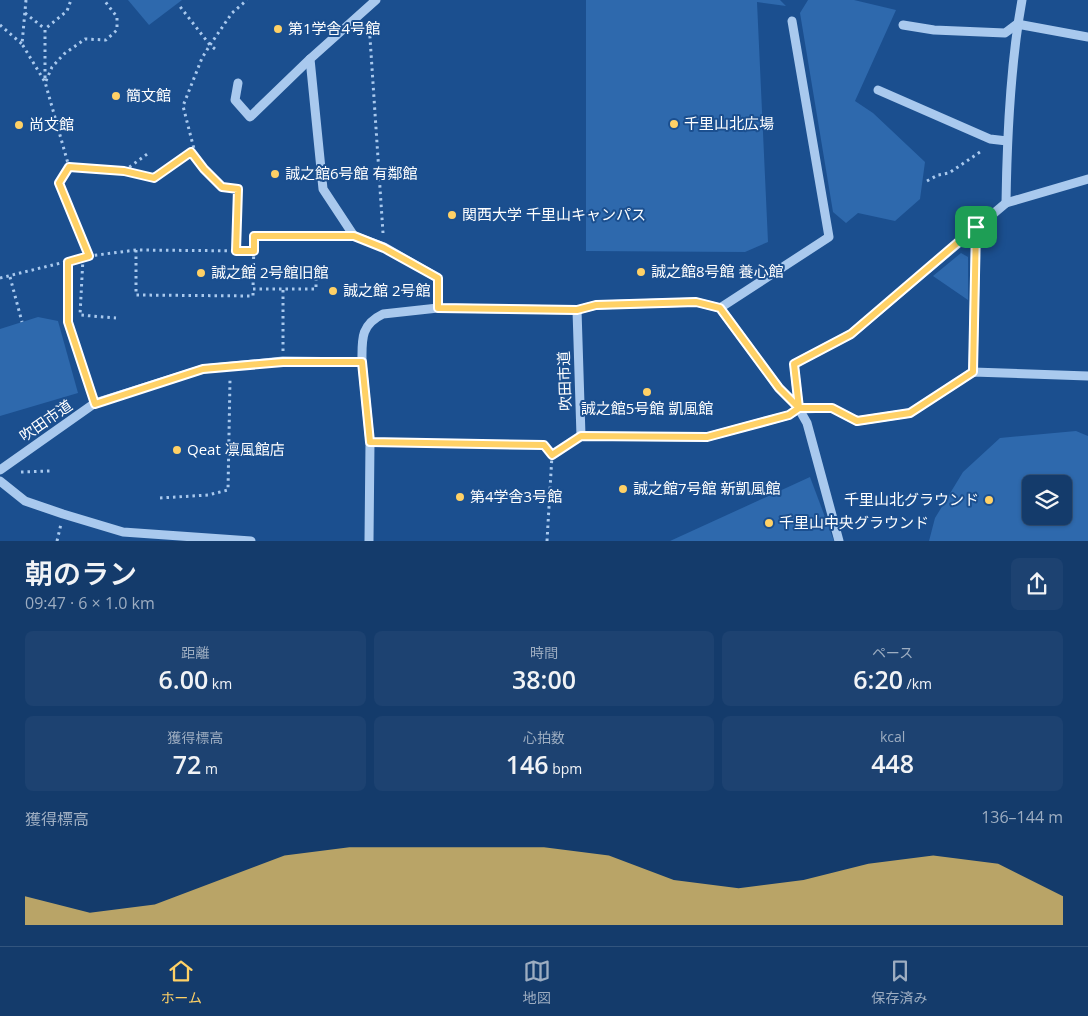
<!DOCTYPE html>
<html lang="ja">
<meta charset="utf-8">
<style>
:root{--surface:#143b6b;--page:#1d4271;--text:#f1f3f6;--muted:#9dadc1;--line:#33557e;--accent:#ffd166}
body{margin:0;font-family:"Open Sans","Noto Sans JP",sans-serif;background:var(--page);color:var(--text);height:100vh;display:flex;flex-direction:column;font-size:19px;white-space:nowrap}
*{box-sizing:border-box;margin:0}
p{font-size:16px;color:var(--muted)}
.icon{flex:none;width:28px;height:28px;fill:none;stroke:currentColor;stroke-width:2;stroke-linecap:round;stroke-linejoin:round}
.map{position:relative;height:541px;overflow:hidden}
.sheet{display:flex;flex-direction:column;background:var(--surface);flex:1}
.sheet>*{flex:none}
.buttons{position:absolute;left:1022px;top:475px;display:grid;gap:10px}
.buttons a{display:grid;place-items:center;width:50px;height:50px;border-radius:8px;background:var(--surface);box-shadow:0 1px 4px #0004,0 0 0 1px var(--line);font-size:25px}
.pin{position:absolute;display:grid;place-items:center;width:42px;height:42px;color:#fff;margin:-21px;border-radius:10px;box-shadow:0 2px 8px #0006}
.round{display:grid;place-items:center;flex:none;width:52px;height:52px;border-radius:8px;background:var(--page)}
.summary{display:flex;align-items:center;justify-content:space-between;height:85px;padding:0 25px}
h1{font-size:28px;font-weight:600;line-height:38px}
.stats{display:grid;grid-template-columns:repeat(3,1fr);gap:8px;height:85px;padding:5px 25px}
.stats div{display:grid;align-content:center;border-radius:8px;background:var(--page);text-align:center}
.stats b{font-size:25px;font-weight:600}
.stats small{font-size:14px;font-weight:400}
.stats p{font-size:14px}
.chart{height:140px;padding:10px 25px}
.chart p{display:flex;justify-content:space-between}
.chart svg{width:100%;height:90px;margin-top:5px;fill:var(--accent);opacity:.7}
.menu{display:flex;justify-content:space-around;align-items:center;height:70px;border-top:1px solid var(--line);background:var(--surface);font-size:14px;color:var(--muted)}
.menu a{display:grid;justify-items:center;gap:2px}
.menu .current{color:var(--accent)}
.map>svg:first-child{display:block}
.green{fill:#2e69ad;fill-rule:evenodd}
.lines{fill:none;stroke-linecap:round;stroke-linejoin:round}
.path{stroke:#a9c9ee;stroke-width:3;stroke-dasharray:2.5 4;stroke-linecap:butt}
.minor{stroke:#a9c9ee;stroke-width:9}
.route-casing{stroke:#fff;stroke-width:10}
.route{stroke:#ffd166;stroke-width:6}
.poi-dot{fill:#ffd166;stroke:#1b4f8f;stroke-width:2}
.labels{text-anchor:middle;stroke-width:4;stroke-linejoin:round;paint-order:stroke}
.poi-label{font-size:15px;fill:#fff;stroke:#1b4f8f;text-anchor:start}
.street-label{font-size:15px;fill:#fff;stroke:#1b4f8f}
</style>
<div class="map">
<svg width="1088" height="541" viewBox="0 0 1088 541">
<rect width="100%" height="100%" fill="#1b4f8f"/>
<g class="green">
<polygon points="128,0 182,0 149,25"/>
<polygon points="586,0 780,0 786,6 757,2 768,242 745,252 586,251"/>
<polygon points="808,0 854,0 896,10 855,101 873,113 925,162 920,199 895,221 858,213 846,223 833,212 800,13"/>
<polygon points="961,253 968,257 968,300 933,276"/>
<polygon points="38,317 58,321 78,393 0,416 0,329"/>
<path d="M1076,431L1088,436V541H929L935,518L963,472L1000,438ZM1031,484H1064V516H1031Z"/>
<polygon points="810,477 834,541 670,541"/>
</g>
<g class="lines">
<g class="path">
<polyline points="26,0 22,44 45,82 69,167 59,183 89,256"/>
<polyline points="25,13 45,29"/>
<polyline points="369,23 383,233"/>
<polyline points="0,25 22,44"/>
<polyline points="215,49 210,45 232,13 247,0"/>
<polyline points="45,78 45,29 67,11 71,0"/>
<polyline points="46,81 52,67 64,54 85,39 106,40 117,30 117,17 104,0"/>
<polyline points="191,152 204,169 222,187 238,189 236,251"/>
<polyline points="69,167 124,171 154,178 194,149 183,106 202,58 210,45 178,4"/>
<polyline points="124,171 150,152"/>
<polyline points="927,181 938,175 949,173 983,150"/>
<polyline points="136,250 136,295 253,296 253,289"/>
<polyline points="83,258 80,315 116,318"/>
<polyline points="68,262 68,321 92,393"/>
<polyline points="10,277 22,322"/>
<polyline points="0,278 89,256 136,250 254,251"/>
<polyline points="316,278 316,289 253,289 254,236 339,236"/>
<polyline points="283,351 283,289"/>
<polyline points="381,443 544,445 552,455"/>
<polyline points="21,472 50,471"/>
<polyline points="160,498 208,495 228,490 230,379"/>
<polyline points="57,541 61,524"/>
<polyline points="547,541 552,455 571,442"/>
</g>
<g class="minor">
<polyline points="376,0 310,59 323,189 354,236 384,247 438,278 438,308"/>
<polyline points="903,25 934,30 1005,33 1017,24 1088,37"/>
<polyline points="238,83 235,100 250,117 310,59"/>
<polyline points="878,90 990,139 1007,141"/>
<path d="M1006,203C1007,135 1010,66 1022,0"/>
<polyline points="720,308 829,237 792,21"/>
<polyline points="577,310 596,305 696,302 720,308 779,388 799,408"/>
<polyline points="362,362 370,442 369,541"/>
<polyline points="973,372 976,227"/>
<polyline points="799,409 832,408 857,421 910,413 973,372 1088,376"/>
<path d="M0,470L95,403L203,369L283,361L362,362C362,340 360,325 383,314L438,308L577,310L581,436L707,437L789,415L799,409"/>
<polyline points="0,481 25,501 63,514 123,532 251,541"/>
<polyline points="839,541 807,423 799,409 794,364 851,334 1006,203 1088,179"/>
</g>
</g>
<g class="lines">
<defs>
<polyline id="route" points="976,227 851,334 794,364 799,408 779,388 720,308 696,302 596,305 577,310 438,308 438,278 384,248 354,236 254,236 254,251 236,251 238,189 222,187 204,169 191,152 154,178 124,171 69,167 59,183 89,256 68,262 68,322 95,404 203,369 283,362 362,362 370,442 544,445 552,455 581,436 707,437 789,415 799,408 832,408 857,421 910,413 973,372 976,227"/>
</defs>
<use href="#route" class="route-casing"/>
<use href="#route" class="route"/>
</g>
<g class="poi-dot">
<circle cx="278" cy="29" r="5"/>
<circle cx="116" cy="96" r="5"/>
<circle cx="674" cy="124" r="5"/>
<circle cx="19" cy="125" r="5"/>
<circle cx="275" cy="174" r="5"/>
<circle cx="452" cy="215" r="5"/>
<circle cx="641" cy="272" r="5"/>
<circle cx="201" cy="273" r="5"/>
<circle cx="333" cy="291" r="5"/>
<circle cx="647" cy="392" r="5"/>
<circle cx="177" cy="450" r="5"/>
<circle cx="623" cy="489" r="5"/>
<circle cx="460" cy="497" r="5"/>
<circle cx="989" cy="500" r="5"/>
<circle cx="769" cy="523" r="5"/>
</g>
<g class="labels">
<g class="poi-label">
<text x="288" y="34">第1学舎4号館</text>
<text x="126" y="101">簡文館</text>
<text x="684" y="129">千里山北広場</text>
<text x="29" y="130">尚文館</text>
<text x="285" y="179">誠之館6号館 有鄰館</text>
<text x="462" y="220">関西大学 千里山キャンパス</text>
<text x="651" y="277">誠之館8号館 養心館</text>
<text x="211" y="278">誠之館 2号館旧館</text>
<text x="343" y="296">誠之館 2号館</text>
<text x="647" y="414" text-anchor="middle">誠之館5号館 凱風館</text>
<text x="187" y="455">Qeat 凛風館店</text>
<text x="633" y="494">誠之館7号館 新凱風館</text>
<text x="470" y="502">第4学舎3号館</text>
<text x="979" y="505" text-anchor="end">千里山北グラウンド</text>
<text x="779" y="528">千里山中央グラウンド</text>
</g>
<g class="street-label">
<text transform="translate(565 381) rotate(-92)" y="5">吹田市道</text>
<text transform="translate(46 421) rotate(-35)" y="5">吹田市道</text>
</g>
</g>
</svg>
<div class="buttons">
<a><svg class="icon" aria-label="layers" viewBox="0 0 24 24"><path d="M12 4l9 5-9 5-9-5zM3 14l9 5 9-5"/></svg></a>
</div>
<div class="pin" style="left:976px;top:227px;background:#1e9e55"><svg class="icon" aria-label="arrive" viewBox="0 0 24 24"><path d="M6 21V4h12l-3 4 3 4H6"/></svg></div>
</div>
<section class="sheet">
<div class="summary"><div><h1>朝のラン</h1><p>09:47 · 6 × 1.0 km</p></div><a class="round"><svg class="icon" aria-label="share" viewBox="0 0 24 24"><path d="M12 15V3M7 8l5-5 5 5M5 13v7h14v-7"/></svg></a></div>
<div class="stats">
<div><p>距離</p><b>6.00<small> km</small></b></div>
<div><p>時間</p><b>38:00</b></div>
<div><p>ペース</p><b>6:20<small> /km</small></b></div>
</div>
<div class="stats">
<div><p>獲得標高</p><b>72<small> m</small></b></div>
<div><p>心拍数</p><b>146<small> bpm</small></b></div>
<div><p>kcal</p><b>448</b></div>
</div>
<div class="chart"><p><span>獲得標高</span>136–144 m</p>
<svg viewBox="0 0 160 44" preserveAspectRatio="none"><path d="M0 44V30L10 38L20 34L30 22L40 10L50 6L60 6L70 6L80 6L90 10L100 22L110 26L120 22L130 14L140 10L150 14L160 30V44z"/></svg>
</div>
</section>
<nav class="menu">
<a class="current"><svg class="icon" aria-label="home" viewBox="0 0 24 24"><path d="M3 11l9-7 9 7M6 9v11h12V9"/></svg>ホーム</a>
<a><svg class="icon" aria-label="map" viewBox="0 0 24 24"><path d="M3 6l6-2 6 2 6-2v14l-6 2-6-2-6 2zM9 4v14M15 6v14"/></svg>地図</a>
<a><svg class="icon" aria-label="saved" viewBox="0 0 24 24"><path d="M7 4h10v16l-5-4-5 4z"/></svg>保存済み</a>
</nav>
